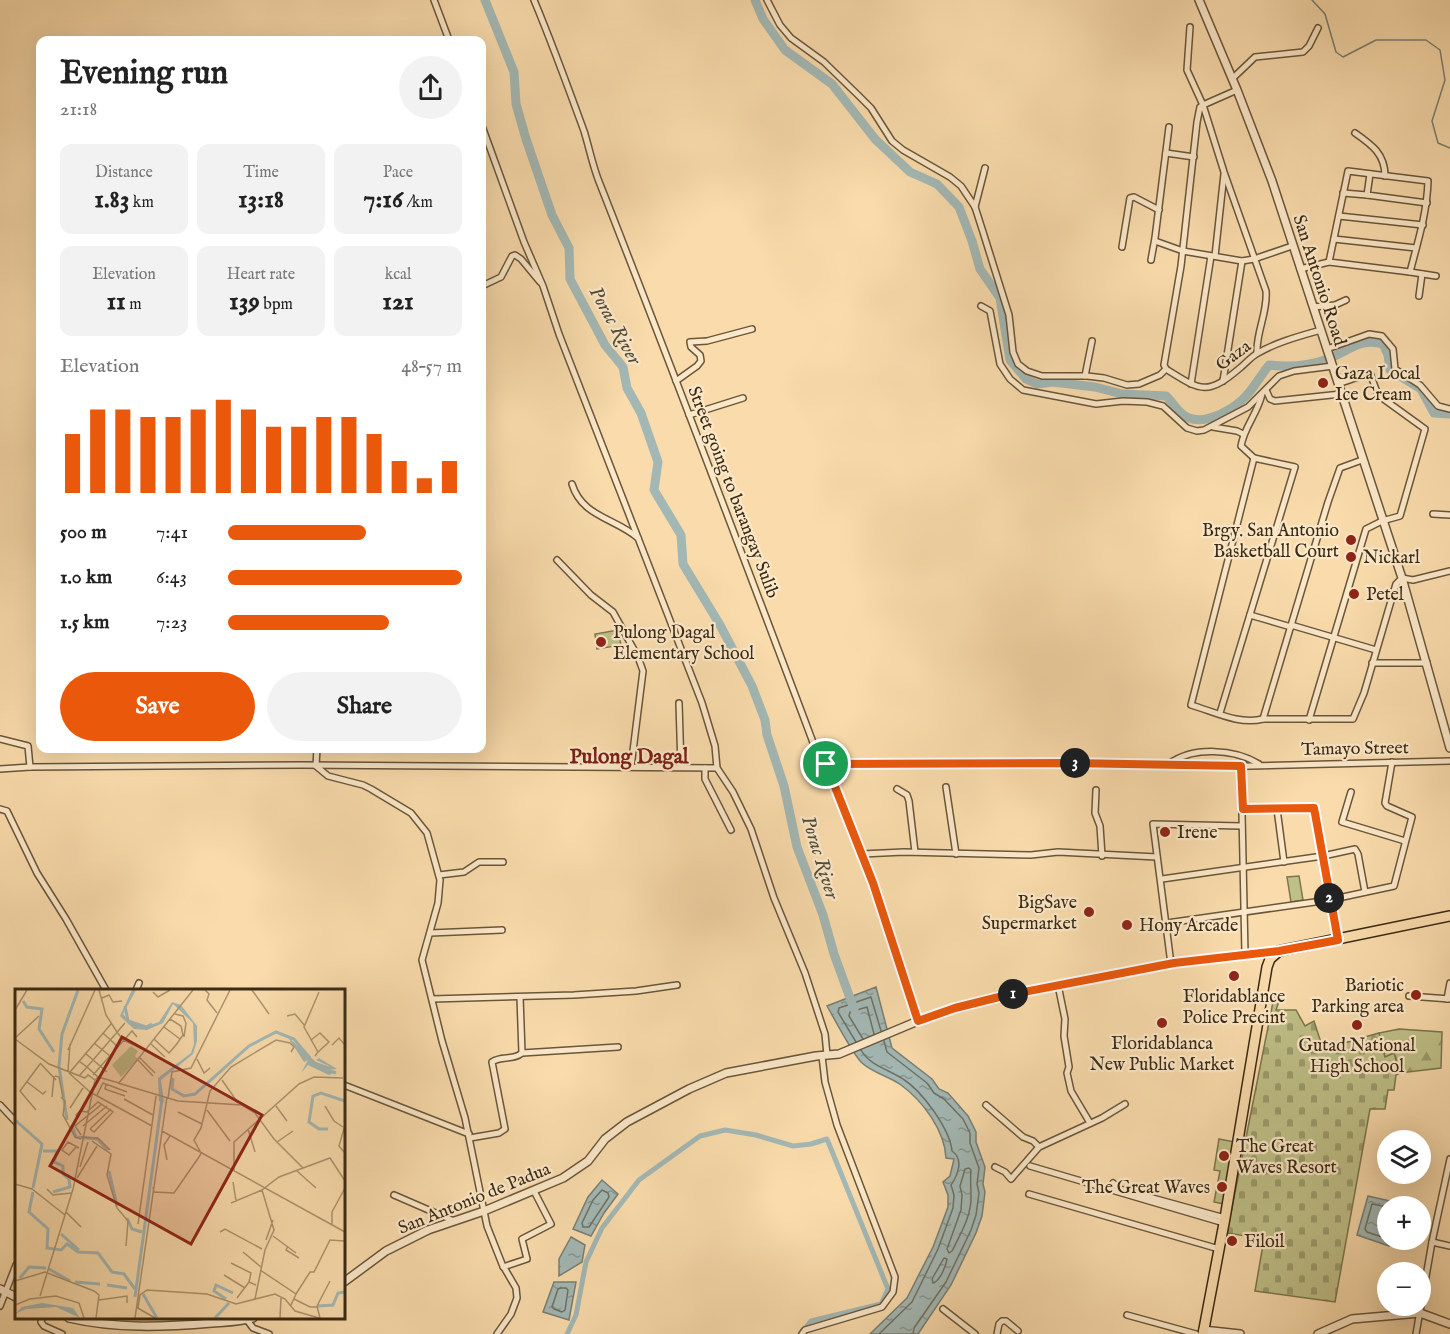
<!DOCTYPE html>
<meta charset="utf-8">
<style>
:root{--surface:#fff;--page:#f2f2f2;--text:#222;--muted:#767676;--accent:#ea580c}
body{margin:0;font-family:"IM FELL English",serif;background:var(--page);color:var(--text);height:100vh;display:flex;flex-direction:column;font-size:22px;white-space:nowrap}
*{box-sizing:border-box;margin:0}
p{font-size:20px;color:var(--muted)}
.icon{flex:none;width:33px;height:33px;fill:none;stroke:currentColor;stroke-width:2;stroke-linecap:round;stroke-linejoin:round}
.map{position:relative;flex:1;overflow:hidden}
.details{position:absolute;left:36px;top:36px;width:450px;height:717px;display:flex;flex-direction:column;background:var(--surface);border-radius:12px;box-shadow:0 6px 24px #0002}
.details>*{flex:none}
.buttons{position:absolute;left:1377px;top:1130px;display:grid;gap:12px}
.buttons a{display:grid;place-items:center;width:54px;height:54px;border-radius:50%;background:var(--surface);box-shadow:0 6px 24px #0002;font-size:30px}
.pin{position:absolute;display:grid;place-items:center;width:51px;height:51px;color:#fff;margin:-26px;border:3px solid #fff;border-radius:50%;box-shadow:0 2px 6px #0007}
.km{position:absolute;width:30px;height:30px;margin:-15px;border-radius:50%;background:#222;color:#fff;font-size:16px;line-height:30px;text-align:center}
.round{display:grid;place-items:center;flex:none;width:63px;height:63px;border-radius:32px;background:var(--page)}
.summary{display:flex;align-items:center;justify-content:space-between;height:102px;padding:0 24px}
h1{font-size:33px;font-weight:700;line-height:45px}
.figures{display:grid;grid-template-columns:repeat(3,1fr);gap:9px;height:102px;padding:6px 24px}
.figures div{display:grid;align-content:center;border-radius:12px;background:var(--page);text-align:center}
.figures b{font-size:26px;font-weight:700}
.figures small{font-size:16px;font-weight:400}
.figures p{font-size:16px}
.chart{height:168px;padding:12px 24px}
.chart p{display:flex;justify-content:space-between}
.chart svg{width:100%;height:108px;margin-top:6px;stroke:var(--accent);stroke-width:6}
.action{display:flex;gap:12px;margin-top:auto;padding:12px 24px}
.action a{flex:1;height:69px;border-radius:36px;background:var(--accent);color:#fff;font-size:24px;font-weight:700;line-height:69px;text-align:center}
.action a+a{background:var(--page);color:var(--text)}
ul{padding:0 24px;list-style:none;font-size:20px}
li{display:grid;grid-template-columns:96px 72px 1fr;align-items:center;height:45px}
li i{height:15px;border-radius:8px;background:var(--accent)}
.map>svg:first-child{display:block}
.green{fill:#bfc088;stroke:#7c754e;stroke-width:1.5}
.forest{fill:url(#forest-firs);stroke:#7c754e;stroke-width:1.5}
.cemetery{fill:url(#cemetery-stones);stroke:#7c754e;stroke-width:1.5}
.water{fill:url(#water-ripples);stroke:#797f75;stroke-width:1.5}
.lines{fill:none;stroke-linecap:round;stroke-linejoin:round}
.shore{stroke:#6e7164;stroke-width:1.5}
.stream{stroke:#797f75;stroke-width:1.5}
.canal{stroke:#a3b8b5;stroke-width:5}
.river{stroke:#a3b8b5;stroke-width:9}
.minor-casing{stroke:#6a563a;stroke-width:8}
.tertiary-casing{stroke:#6a563a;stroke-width:10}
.primary-casing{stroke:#3a2a14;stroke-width:12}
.minor{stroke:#fbe8c9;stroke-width:5}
.tertiary{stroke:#fbe8c9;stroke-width:7}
.primary{stroke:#f9dbac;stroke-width:9}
.route-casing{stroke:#fff;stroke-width:12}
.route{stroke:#ea580c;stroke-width:8}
.poi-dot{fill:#8f2418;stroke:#fbe8c9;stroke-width:2}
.labels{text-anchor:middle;stroke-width:4.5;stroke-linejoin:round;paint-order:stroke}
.street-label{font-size:18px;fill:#3a2a14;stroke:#fbe8c9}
.poi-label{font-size:18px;fill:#3a2a14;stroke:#fbe8c9;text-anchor:start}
.water-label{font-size:20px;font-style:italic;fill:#544e3c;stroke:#fbe8c9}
.quarter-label{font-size:21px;font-weight:bold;fill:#7a1f14;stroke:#fbe8c9}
.inset-river{fill:none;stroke:#a3b8b5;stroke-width:3}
.inset-road{fill:none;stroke:#ad946f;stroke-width:1.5}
.view{fill:#8f2418;fill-opacity:0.15;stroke:#8f2418;stroke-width:3}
.inset-edge{fill:none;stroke:#3a2a14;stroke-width:3}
</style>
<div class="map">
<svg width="1450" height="1334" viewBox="0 0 1450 1334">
<defs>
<pattern id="forest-firs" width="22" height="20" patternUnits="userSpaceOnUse" patternTransform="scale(1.5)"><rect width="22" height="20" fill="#bfc088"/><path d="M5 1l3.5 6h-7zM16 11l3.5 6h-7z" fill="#9c9c6e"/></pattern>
<pattern id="cemetery-stones" width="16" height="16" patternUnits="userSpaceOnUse" patternTransform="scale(1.5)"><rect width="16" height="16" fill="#bfc088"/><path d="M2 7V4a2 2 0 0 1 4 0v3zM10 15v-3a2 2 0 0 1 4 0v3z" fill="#9c9c6e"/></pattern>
<pattern id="water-ripples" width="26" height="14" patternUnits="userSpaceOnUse" patternTransform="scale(1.5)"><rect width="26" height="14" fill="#a3b8b5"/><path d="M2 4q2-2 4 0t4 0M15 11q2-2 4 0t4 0" fill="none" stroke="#869692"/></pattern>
</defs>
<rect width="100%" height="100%" fill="#f9dbac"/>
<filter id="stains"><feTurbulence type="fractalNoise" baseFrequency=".00333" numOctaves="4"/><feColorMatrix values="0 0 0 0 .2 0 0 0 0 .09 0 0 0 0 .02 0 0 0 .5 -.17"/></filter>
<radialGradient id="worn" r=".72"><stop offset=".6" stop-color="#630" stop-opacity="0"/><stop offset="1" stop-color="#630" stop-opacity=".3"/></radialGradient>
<g class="green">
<polygon points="618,630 621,645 597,649 595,634"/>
<polygon points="1299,876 1303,900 1291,902 1287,877"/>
<polygon points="1219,1139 1235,1142 1224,1204 1214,1202 1220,1171 1214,1170"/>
</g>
<polygon class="forest" points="1399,1029 1442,1032 1441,1068 1400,1073 1394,1053 1385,1058 1379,1033"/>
<polygon class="cemetery" points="1274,997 1280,998 1276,1010 1296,1010 1305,1026 1314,1021 1323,1049 1379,1033 1385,1057 1394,1053 1400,1073 1396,1075 1394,1090 1388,1090 1385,1109 1370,1109 1335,1302 1255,1291 1264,1239 1227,1233"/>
<g class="water">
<path d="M876,987L892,1048L932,1079L939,1089L948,1093L968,1116L976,1132V1142L985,1167L983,1184L985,1192L982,1216L976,1233L951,1285L918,1334H870L907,1298L933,1247L948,1207V1195L943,1182L950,1176L954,1159L946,1158C945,1131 923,1101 901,1085C889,1076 872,1073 861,1062C851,1051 835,1020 827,1006Z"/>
<polygon points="602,1180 618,1194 604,1213 591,1236 573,1229 588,1197"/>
<polygon points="1368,1196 1399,1203 1398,1206 1388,1206 1388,1239 1390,1239 1389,1246 1357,1235"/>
<polygon points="571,1237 585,1245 582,1262 559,1276 559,1259"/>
<polygon points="554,1282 576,1282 569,1320 543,1312"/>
</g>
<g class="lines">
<g class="shore">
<polyline points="863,1039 849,1016 850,1012 867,1007 874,1034"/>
<polyline points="884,1041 887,1052 927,1083 934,1093 944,1099 963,1119 970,1133 970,1143 979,1168 977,1184 979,1193 976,1215 971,1230 946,1282 914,1328 913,1334"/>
<polyline points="856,1042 838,1012 839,1008 871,997 881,1031"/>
<path d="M861,1050C870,1066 888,1069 903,1079C922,1091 950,1129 952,1151C964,1159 958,1175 951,1185L954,1195L953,1208L938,1249L912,1302L879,1334"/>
<path d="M969,1168L971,1170C970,1179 971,1186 971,1195C972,1215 961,1233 952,1251L949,1253L947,1249L961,1210L962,1195L960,1186L965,1169Z"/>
<polygon points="602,1190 608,1193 609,1197 589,1227 583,1227 582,1223 593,1200"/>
<polyline points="1388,1207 1372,1204 1365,1229 1367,1232 1382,1237 1388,1234"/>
<path d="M944,1258L947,1259C946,1266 940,1281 933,1283L932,1279Z"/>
<polygon points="561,1288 566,1288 568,1290 565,1310 562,1312 554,1309 552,1307 558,1289"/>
</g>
<polyline class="stream" points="1312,0 1325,14 1336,52 1343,57 1376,40 1426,40 1440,50 1445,80 1432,121 1438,143 1450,148"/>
<polyline class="canal" points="567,1334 576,1315 586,1262 602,1228 639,1180 700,1136 725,1130 756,1135 793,1146 811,1144 827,1139 888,1289 881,1304 811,1321 801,1333"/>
<g class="river">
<polyline points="485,0 514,72 516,104 526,139 552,215 569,248 570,279 605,345 623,367 627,388 641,413 658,462 654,490 681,535 683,564 720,625 752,686 765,720 767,735 784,786 797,847 823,915 834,954 854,1009"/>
<path d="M755,0L763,19L785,50L832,84L875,139L910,172L937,184L959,207L972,241L980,269L1000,298L1010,360L1026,379L1037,384L1053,382L1095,387L1122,394L1166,396C1174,403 1178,414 1189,418C1206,425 1235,409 1247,395C1255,386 1261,375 1269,365C1287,367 1308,366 1325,360C1347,353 1359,337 1383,344L1388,355L1390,370L1421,389L1434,413L1450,414"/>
</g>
<defs>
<g id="minor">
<polyline points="434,0 449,40"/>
<path d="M534,0C552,43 568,87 584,131C589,147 592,163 598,179C672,367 743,556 814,745L826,764L873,883L918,1021"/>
<polyline points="767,0 780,25 791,38 824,62 859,96 871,108 892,141 903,150 950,177 961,186 975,207 983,232 1009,315 1013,352 1018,364 1027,371 1042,376 1087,376 1104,378 1127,385 1139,384 1160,375 1166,369"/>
<polyline points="1232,79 1255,57 1303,52 1309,46 1318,28"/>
<path d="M1237,90L1203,105L1224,172L1266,291C1268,312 1256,332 1257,353"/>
<polyline points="482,126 524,242 543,286 559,334 702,703 715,746 717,768 733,792 751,829 774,898 805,973 825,1034 827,1055"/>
<path d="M1355,133C1372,145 1385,154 1385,176"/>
<polyline points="1166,153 1194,157"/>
<polyline points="1370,174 1367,195 1427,203"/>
<polyline points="1343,193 1367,195"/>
<polyline points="975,207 985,168"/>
<polyline points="1339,216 1423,225"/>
<polyline points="1334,239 1416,248"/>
<polyline points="1155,241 1183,251 1242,261 1254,259 1292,246"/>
<polyline points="1122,247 1130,198 1134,197 1159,210"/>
<polyline points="1215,256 1224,174"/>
<polyline points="1151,260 1155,238 1169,127"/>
<path d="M1300,269L1329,262L1410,272C1418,241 1427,213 1428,181L1348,171L1329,262"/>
<polyline points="1410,272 1436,276"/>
<polyline points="482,286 501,277 512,256 515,255 521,259 540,282"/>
<polyline points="1419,296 1422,274"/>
<polyline points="981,306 990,311 1000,364 1010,379 1023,390 1096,404 1123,401 1147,402 1163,406 1187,428 1197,431 1204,430 1248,407 1279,376 1294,371 1333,366"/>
<polyline points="1313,307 1335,305 1346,300"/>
<polyline points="1327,349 1369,334 1382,336 1393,349 1395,369 1420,385 1438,406 1450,409"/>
<polyline points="1166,369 1164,365 1181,266 1197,122 1200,107 1203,105 1187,70 1190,27"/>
<path d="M1166,369C1201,391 1207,396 1240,368C1246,363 1252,356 1258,353C1277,342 1300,336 1321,330"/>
<polyline points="1085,376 1092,341"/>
<polyline points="676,381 697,366 701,361 700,355 691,347 690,342 707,341 752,329"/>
<polyline points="1223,381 1242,261"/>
<polyline points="1191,384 1211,256"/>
<polyline points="1266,390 1270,399 1275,401 1341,394"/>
<polyline points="689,415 743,398"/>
<polyline points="1213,427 1237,431 1243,434"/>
<path d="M1254,458L1241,446C1244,427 1258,413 1262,394"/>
<path d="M572,484C582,517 615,518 638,538"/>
<polyline points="1433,514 1450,515"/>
<polyline points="557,560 591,595 613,612 638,657 643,671 631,767"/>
<polyline points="1250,615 1291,627"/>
<polyline points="1291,625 1376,650"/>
<polyline points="1372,663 1427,663"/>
<polyline points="679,703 681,767"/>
<path d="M1220,713L1295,467L1254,458L1191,705C1215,712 1239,725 1263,719H1353L1364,693L1396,584L1402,578L1413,580L1450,571"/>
<polyline points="1263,719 1328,502 1340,468 1362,460"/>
<polyline points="1309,720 1366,529 1382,521 1400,516 1425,429 1378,395 1370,373 1338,384"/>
<polyline points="0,739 28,746 30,767"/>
<polyline points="317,748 316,766 328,776 363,785 371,789 411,813 427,833 440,880 438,903 422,960 442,1041 465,1118 487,1226 502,1264 516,1288 517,1298 511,1314 497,1334"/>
<polyline points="826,764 1069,763 1208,767 1450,761"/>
<path d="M1169,764C1193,746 1235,749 1259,764"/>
<polyline points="1241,766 1245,954"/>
<polyline points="705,768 705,779 731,830"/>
<polyline points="0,769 30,767 301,765 717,768"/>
<polyline points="946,787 956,854"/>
<polyline points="897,789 907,795 909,801 915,852"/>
<polyline points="1096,790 1095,813 1100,826 1102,856"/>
<polyline points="1351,792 1342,822 1405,841"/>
<polyline points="0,809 7,811 37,873 66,919 106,990"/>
<polyline points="1243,809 1314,808 1338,940"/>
<polyline points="1277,809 1284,862"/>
<polyline points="862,854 904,852 1031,855 1058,852 1157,857"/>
<polyline points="439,875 464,872 479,862 503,862"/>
<polyline points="1162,879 1323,856 1355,849 1358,854 1365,892"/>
<polyline points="1167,923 1329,900 1394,886 1412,817 1387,806 1385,803 1392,762"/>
<polyline points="430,933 502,930"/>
<polyline points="1171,964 1153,824 1241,826"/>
<polyline points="1058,985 1065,1019 1064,1036 1069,1067 1067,1073 1071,1091 1090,1123"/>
<polyline points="136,990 139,983"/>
<polyline points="1409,996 1450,999"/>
<polyline points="520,997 522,1053 618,1047"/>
<polyline points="432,999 574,995 636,991 677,985"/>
<polyline points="1447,999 1450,983"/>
<polyline points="344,1085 469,1134"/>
<polyline points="0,1105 16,1122"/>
<polyline points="986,1105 1023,1137 1033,1141 1039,1147"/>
<path d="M470,1138L499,1133L505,1129L492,1062C501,1055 513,1061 522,1053"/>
<polyline points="1030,1166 1224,1223"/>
<polyline points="995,1167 1005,1172 1011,1179 1039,1147 1102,1118 1125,1104"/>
<polyline points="1113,1183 1120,1189 1225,1218"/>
<polyline points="1029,1194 1219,1249"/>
<polyline points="394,1195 454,1221"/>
<polyline points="1432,1242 1450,1246"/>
<polyline points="503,1267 527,1259 522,1239 551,1224 534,1191"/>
<polyline points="0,1306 16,1265"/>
<polyline points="943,1309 975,1334"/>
<polyline points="1127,1315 1196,1334"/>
<polyline points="42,1318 41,1322 44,1326 62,1334"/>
<polyline points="247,1320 253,1328 269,1334"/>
<polyline points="802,1334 805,1330 882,1307 893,1292 895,1277 837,1125 825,1082 822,1056"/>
<polyline points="997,1334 999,1324 1002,1321 1006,1321 1018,1331"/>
<polyline points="1416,1334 1432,1242 1450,1159"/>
</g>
<g id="tertiary">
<polyline points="1199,0 1237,90 1272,181 1402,578 1450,748"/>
<polyline points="344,1282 386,1251 428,1230 484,1211 563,1178 588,1161 605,1139 627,1122 689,1089 726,1073 816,1056 839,1054 918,1021 955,1008 1003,996 1175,963 1279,951"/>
<polyline points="0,1289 16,1297"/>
<path d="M69,1318C116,1329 164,1327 212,1323C226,1322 240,1322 253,1318"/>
<polyline points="1203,1330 1240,1334"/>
<polyline points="1318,1334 1352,1319 1420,1313 1450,1324"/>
</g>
<polyline id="primary" points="1203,1334 1225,1218 1267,967 1270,959 1279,951 1450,916"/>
</defs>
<use href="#minor" class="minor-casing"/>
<use href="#tertiary" class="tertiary-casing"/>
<use href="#primary" class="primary-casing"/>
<use href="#minor" class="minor"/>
<use href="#tertiary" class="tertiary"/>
<use href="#primary" class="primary"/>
</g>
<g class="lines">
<defs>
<polygon id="route" points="1069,763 1241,766 1243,809 1314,808 1338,940 1279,951 1174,963 1003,996 955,1008 918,1021 873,883 826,764"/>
</defs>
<use href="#route" class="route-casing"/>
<use href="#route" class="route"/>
</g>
<g class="poi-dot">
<circle cx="1323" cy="383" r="6"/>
<circle cx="1351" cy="540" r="6"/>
<circle cx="1351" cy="557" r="6"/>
<circle cx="1354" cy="594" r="6"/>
<circle cx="601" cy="642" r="6"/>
<circle cx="1165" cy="832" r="6"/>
<circle cx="1089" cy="912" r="6"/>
<circle cx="1127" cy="925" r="6"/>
<circle cx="1234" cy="976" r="6"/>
<circle cx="1416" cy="995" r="6"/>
<circle cx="1162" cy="1023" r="6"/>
<circle cx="1357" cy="1025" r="6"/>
<circle cx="1224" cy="1156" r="6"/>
<circle cx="1222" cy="1187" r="6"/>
<circle cx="1232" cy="1241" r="6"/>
</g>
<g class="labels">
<g class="street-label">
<text transform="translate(1320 280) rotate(72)" y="6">San Antonio Road</text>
<text transform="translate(1233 355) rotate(-37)" y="6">Gaza</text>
<text transform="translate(734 492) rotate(69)" y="6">Street going to barangay Sulib</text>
<text transform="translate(1355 748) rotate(-1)" y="6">Tamayo Street</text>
<text transform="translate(474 1198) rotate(-22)" y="6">San Antonio de Padua</text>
</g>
<g class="poi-label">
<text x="1335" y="379">Gaza Local<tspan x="1335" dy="21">Ice Cream</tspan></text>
<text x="1339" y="536" text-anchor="end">Brgy. San Antonio<tspan x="1339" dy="21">Basketball Court</tspan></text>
<text x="1363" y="563">Nickarl</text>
<text x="1366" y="600">Petel</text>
<text x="613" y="638">Pulong Dagal<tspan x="613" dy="21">Elementary School</tspan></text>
<text x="1177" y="838">Irene</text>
<text x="1077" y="908" text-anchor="end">BigSave<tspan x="1077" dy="21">Supermarket</tspan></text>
<text x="1139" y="931">Hony Arcade</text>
<text x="1404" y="991" text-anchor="end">Bariotic<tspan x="1404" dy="21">Parking area</tspan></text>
<text x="1234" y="1002" text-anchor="middle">Floridablance<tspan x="1234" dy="21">Police Precint</tspan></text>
<text x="1162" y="1049" text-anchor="middle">Floridablanca<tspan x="1162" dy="21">New Public Market</tspan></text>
<text x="1357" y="1051" text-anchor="middle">Gutad National<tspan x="1357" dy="21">High School</tspan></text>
<text x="1236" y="1152">The Great<tspan x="1236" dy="21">Waves Resort</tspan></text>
<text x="1210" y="1193" text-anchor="end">The Great Waves</text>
<text x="1244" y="1247">Filoil</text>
</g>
<g class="water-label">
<text transform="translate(616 325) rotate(61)" y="7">Porac River</text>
<text transform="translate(821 857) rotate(73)" y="7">Porac River</text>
</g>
<g class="quarter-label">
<text x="629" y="763">Pulong Dagal</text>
</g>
</g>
<g transform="translate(15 989)">
<rect width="330" height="330" fill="#f9dbac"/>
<path d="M116,57L123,62L120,67L123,70L106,88L97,76Z" fill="#bfc088"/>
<path d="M117,1H121L108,25L115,34L130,38L144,33L157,13L166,16L182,37V52L178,65L146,91L149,113L144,112L143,89L176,64L179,55L178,34L158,15L148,34L132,41L119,40L105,27ZM272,47L301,73L316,78L301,71L304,69L322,80L313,81L318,84L314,86L293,76L286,84L293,71L289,73ZM27,314L58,319L65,329L41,318L11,320L0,325L7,318Z" fill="#a3b8b5"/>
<path class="inset-river" d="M8,12L12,18L27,20L24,40L39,63M110,17L113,32L131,38L137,35M304,78L321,84M158,89L157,100L169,107L180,105L234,57L261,43L279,50L295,69M0,131L27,155L18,199M52,131L44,77L47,45L63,1M57,137L61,148L82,150L93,161M313,140H304L294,133L298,107L306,104L330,112M28,162H42L39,173L48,177V185L54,190L55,198L38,203M94,182L102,217M18,203L14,223L33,240L32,259L46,261L52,255L63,263L83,264L97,283L109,285L120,300M112,229L117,240L127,243M46,245L64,261M34,280L55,292M5,289L14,278L31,279M60,293L85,295M92,296L112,299M128,305L142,329M120,308L147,110M211,310L199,302L201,296L218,304M303,317L318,316L323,304L330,303M200,329L214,314"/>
<path class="inset-road" d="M84,1L91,26L102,43L108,51L130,61M190,1L194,5L192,11L202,24M237,1L254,25M138,3L143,8L155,1M87,9L94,6L98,13L107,12M0,21L12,1M160,25L168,27L171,34L169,48M272,27L280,25L290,37M149,38L165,50M88,44L103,58M0,49L24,27M0,50L34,75L70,89L73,86L80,91L83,88M139,50L154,64L161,56L168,46L166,37L155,30M296,51L305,44L314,53L303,63M79,54L95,67M136,55L150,68M317,56L324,49L330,56M53,61L80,1M70,64L92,83M300,67L303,63L289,38L304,3M124,68L140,84M182,70L189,84L195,79M123,71L138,87M64,72L72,78L110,34M25,74L41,91M53,82L55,55M55,83L96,35M54,84L75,103M78,86L117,42L122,48M40,87L44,88L48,108M64,87L72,78L83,88L104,94L178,1M207,91L223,114M12,93L28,105L31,102M103,94L163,112L227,116L240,124L259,150L288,179M91,95L90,100L110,107M75,103L137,137M82,106L88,94L112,103M37,108L39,87M46,108L50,112L48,126L60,148L66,150M153,109L157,83L176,79L215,1M109,110L138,126M261,117L272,132M310,117L319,132L328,138M55,119L68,99M21,121L5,102L25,75M192,121L215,152M163,123L187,135M64,128L61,126L65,122L72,123L83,113L98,123L79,143L75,140M330,136L324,157L330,164M68,137L92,117M75,140L96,120M233,140L240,163M147,142L330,243M66,146L60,137L87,115M66,148L83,149L95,161M77,152L96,165L92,186L102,219L113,232L111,257M262,153L278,142M61,158L54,166L47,161L53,153L64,159M152,171L149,156L155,147M65,178L73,153M219,182V153L284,95L299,88L328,89M282,182L301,199M62,189L82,157M218,193L221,212M0,195L17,200L50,226M138,198L139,203L159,204L184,168L186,164L179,151L186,139L195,102L216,78L261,51L275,54L279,58L276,63M32,200L38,206L57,204M216,214L247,201M51,223L66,238M123,235L141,107M317,235V223L330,199M205,243L210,240L247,260M258,247L281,264M251,251L258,231M273,257L271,261L284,269M228,263L246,278M216,274L236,284L234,293M245,281L281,305L276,316M209,286L230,299M0,292L30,283L79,302L84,306L81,329M281,305L295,283H299L315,251L330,252M25,307L58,200L80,91M222,309L234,293L241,296M240,310L250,261L259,241L247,201L264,188L315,169L330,192M279,310L295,318H302M84,311L112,307V314M0,316L15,310L41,307L64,314L69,329M121,318L140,329M123,319L125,306L132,301L192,305L221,315L260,305L270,310L280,322L304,329M120,329L152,108M265,329L266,308M305,329L302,317L315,292"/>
<path class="view" d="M107,48L247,126L176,255L35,177Z"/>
<rect width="330" height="330" class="inset-edge"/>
</g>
<rect width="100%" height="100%" filter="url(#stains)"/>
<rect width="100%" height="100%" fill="url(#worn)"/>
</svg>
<div class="buttons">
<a><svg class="icon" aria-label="layers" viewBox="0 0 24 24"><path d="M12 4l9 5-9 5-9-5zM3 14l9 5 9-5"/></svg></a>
<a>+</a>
<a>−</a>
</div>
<div class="pin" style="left:826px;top:764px;background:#1e9e55"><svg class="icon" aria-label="arrive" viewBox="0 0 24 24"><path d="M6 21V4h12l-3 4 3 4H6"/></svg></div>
<b class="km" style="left:1013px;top:994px">1</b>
<b class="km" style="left:1329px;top:898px">2</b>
<b class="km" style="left:1075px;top:763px">3</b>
<section class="details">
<div class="summary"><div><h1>Evening run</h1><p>21:18</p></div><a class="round"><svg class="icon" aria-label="share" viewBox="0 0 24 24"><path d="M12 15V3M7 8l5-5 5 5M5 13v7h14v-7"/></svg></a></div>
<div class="figures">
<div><p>Distance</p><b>1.83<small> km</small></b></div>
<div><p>Time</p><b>13:18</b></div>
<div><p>Pace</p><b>7:16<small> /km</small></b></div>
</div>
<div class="figures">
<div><p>Elevation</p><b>11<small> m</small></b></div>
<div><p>Heart rate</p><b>139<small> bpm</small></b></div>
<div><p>kcal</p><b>121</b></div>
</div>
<div class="chart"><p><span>Elevation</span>48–57 m</p>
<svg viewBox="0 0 160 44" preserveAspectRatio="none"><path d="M5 44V20M15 44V10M25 44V10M35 44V13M45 44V13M55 44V10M65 44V6M75 44V10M85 44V17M95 44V17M105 44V13M115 44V13M125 44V20M135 44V31M145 44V38M155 44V31"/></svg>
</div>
<ul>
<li><b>500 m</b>7:41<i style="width:59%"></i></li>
<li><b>1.0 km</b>6:43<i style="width:100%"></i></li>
<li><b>1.5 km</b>7:23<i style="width:69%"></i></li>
</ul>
<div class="action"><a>Save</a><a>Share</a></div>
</section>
</div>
